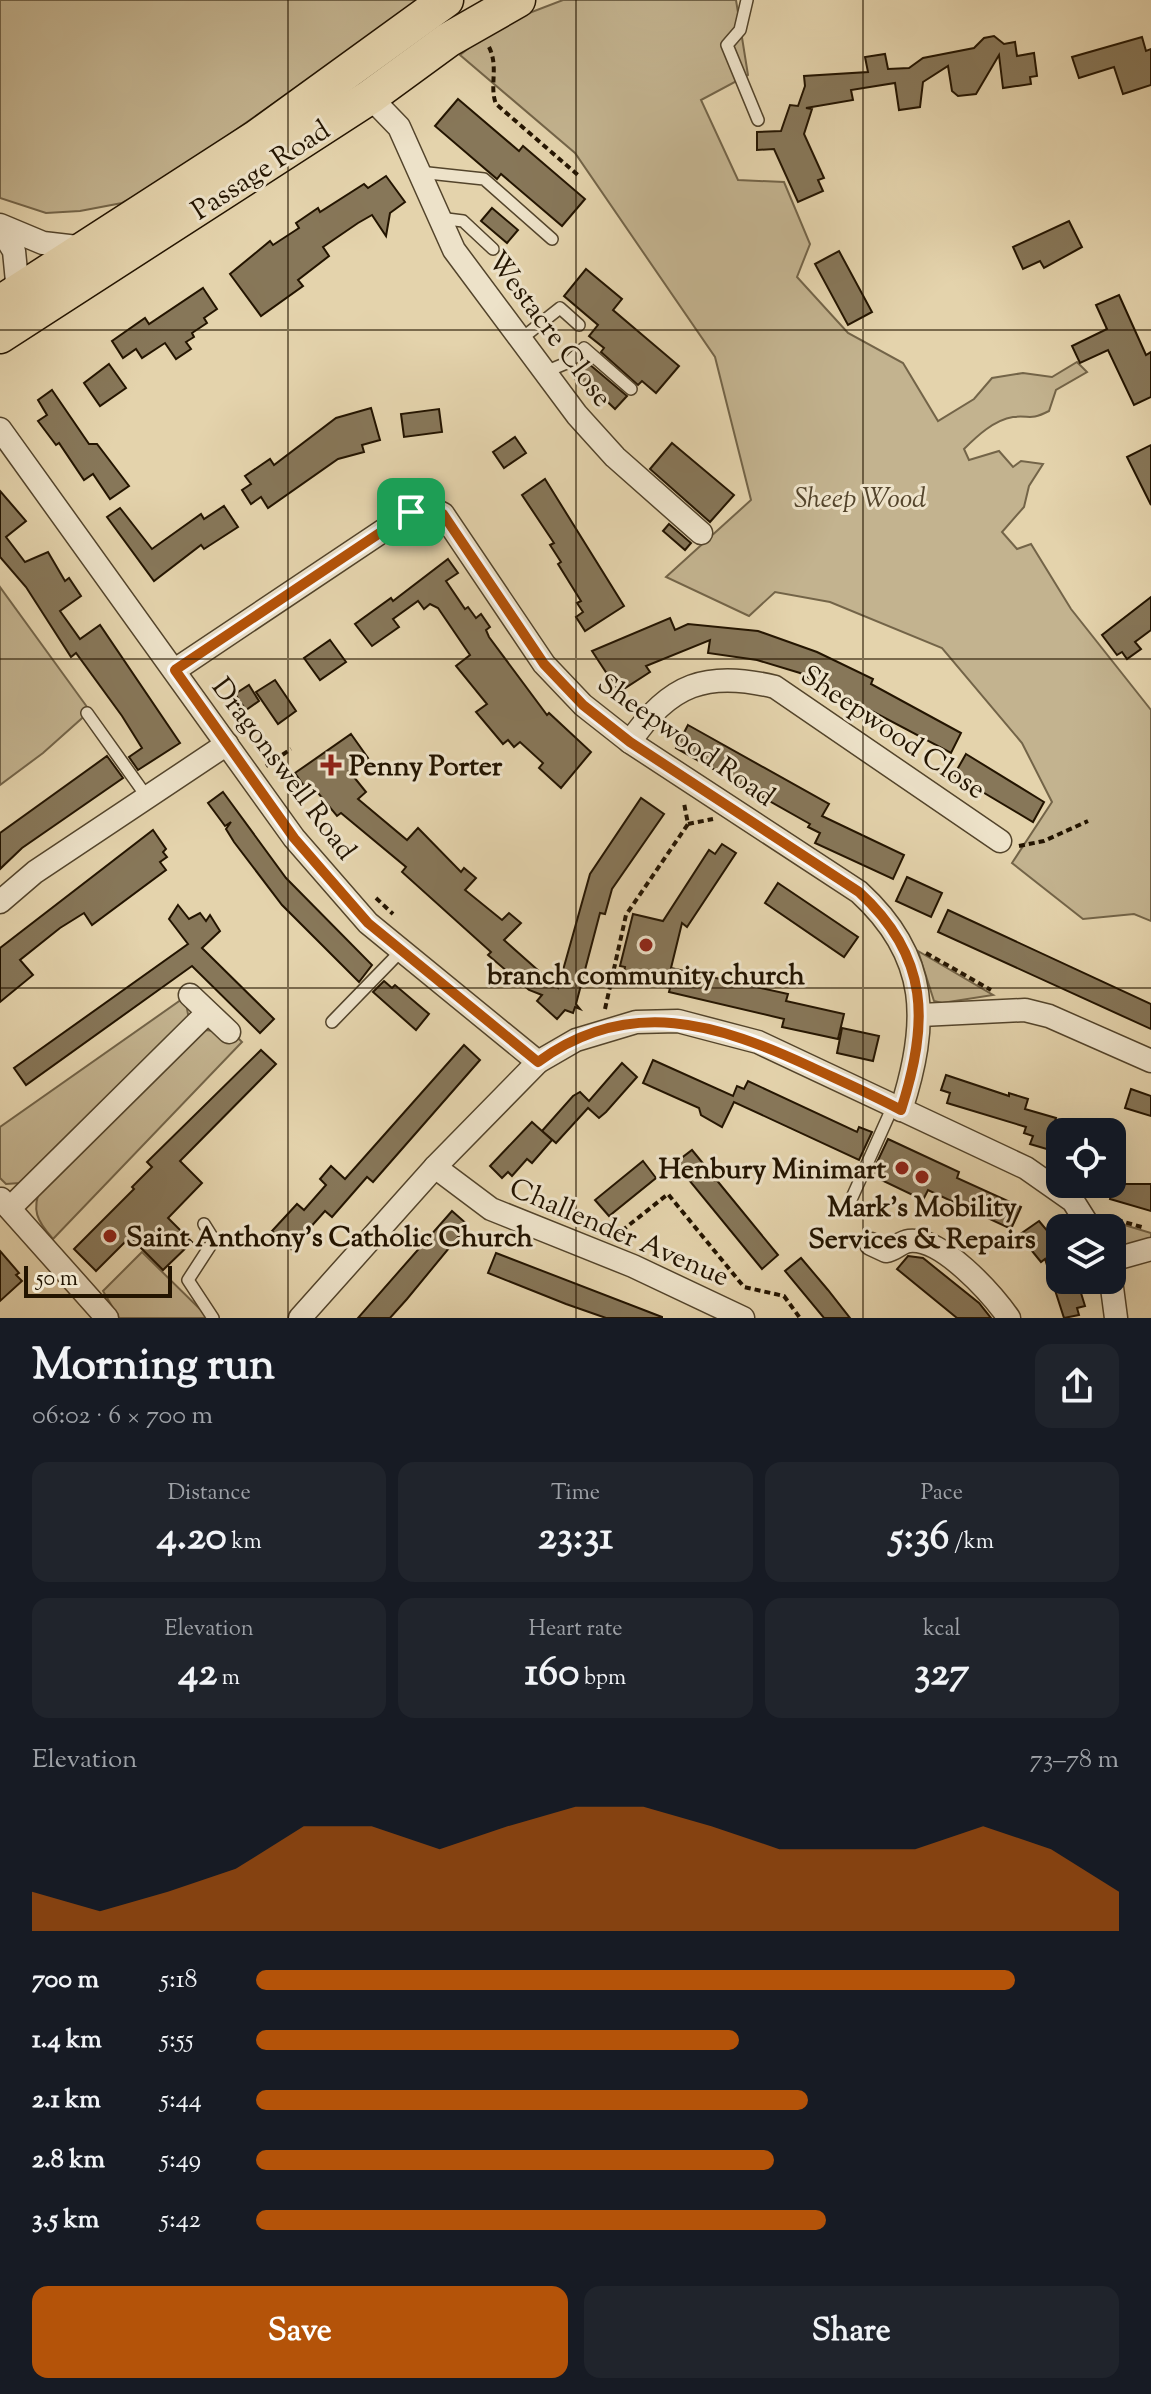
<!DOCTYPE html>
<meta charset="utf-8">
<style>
:root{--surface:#171b24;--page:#20242c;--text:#f1f3f6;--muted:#9ea1a6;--accent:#b45309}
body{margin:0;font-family:"Sorts Mill Goudy",serif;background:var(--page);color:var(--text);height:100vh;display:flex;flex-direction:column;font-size:30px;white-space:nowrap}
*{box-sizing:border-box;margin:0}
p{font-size:26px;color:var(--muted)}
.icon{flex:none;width:44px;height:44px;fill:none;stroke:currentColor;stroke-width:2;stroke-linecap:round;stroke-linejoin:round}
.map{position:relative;height:1318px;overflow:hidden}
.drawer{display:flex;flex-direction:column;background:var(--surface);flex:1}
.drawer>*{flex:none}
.tools{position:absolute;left:1046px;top:1118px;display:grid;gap:16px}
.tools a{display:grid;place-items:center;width:80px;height:80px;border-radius:16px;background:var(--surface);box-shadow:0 8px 32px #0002;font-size:40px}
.scale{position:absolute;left:24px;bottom:20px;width:148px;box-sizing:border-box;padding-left:8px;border:4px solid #231400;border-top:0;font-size:22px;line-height:28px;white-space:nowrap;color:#231400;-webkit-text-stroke:6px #ede2c9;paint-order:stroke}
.pin{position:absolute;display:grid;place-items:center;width:68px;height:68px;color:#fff;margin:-34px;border-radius:16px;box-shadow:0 4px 12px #0006}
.round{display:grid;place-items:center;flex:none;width:84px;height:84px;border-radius:16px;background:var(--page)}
.overview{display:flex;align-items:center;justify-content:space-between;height:136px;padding:0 32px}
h1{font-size:44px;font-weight:700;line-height:60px}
.metrics{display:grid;grid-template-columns:repeat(3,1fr);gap:12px;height:136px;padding:8px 32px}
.metrics div{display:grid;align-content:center;border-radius:16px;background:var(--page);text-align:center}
.metrics b{font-size:40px;font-weight:700}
.metrics small{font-size:22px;font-weight:400}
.metrics p{font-size:22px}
.chart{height:224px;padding:16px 32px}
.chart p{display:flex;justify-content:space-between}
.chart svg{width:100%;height:144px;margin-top:8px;fill:var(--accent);opacity:.7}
.action{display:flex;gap:16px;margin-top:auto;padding:16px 32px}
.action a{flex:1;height:92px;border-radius:16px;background:var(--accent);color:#fff;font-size:32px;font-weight:700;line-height:92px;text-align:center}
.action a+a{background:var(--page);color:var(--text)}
ul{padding:0 32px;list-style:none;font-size:26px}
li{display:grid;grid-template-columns:128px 96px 1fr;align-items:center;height:60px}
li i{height:20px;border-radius:10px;background:var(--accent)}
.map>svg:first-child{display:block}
.green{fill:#c3b38f;stroke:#736448;stroke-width:2}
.building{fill:#877759;stroke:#231400;stroke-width:2}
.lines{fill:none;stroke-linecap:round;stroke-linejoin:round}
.service-casing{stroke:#53442b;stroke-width:14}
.minor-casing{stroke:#53442b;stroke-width:25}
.primary-casing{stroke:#231400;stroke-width:37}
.path{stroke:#231400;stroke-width:4;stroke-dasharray:6 4;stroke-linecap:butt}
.service{stroke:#ede2c9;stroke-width:11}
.minor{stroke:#ede2c9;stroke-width:22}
.primary{stroke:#e4d3ac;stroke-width:34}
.route-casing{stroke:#fff;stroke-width:16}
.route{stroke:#b45309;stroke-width:10}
.grid{fill:none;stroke:#231400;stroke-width:2;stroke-opacity:0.55}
.poi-dot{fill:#8f2418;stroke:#ede2c9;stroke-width:3}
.labels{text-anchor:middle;stroke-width:6;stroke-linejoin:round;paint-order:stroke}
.street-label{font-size:28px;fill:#231400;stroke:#ede2c9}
.park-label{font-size:28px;font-style:italic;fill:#53442b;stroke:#ede2c9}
.poi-label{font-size:28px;font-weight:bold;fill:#231400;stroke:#ede2c9;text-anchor:start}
</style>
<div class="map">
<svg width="1151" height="1318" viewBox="0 0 1151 1318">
<rect width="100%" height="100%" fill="#e4d3ac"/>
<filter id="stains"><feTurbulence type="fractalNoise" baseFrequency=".0025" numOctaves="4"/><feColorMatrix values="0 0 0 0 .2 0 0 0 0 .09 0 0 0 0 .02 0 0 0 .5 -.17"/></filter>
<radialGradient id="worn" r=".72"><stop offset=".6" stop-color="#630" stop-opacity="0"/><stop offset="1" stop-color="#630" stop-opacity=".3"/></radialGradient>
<g class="green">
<polygon points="0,0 420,0 165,180 122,203 80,211 46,213 0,198"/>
<path d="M563,0H736L748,75L701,100L738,180L784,182L810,244L797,277L848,333L903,363L938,421L974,399L992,378L1023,373L1052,377L1077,362L1087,372L1056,390L1049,411C1029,421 1031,415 1013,417C994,420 977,436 964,449L969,460L999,451L1013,467L1021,461L1043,464L1029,486L1024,507L1002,532L1017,549L1031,544L1071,609L1151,710V921L1134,914L1083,919L1012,863L1052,802L1022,743L942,648L830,602L775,592L749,616L666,577L751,500L715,357L575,153L460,55L498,25Z"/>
<polygon points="0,587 90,711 43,753 0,785"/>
<polygon points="918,951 993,995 942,1003 934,1001"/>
<polygon points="185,997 189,1020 20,1183 6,1184 0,1178 0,1127"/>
<path d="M206,1030L234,1034L242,1042L53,1239C37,1221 31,1210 41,1187L199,1032Z"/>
<polygon points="1098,1217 1151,1233 1151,1242 1112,1246 1112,1228 1102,1228"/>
<polygon points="142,1252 209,1318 119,1318 103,1291"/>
</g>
<g class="building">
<polygon points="994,36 1004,44 1015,42 1017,56 1034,53 1037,76 1030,77 1031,84 1003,88 999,55 976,94 958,96 952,91 948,66 923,82 920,107 899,110 895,83 851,90 853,100 806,108 812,109 804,134 824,178 818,180 823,191 798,202 774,149 757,150 757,132 781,131 790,105 798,106 805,86 804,76 868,72 865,57 885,54 888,69 909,68 923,58 974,48 984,38"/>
<polygon points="1142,37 1146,51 1151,49 1151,85 1123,94 1114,67 1079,78 1072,57"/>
<polygon points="458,99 519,151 523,146 585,199 562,226 501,174 497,179 435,126"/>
<polygon points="386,176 405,202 390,213 386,236 372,215 358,223 323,247 329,256 298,280 303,286 261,316 230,274 270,241 273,245 299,228 296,223 318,208 320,212 364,184 368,188"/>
<polygon points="492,208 518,230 507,243 481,221"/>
<polygon points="1069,221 1082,247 1044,268 1040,261 1023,269 1013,247"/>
<polygon points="839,251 872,312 848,325 815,264"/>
<polygon points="586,269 622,299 613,310 679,366 656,393 642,381 638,385 601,352 604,348 589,336 598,325 564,296"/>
<polygon points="203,288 217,309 204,318 207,323 192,333 194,337 186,342 191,349 176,359 165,343 142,358 136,349 123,358 112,341 145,318 149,324"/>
<polygon points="1119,295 1146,355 1151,352 1151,397 1134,405 1108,350 1080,363 1072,346 1107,329 1096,305"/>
<polygon points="109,364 126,388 100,406 84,383"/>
<polygon points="589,364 627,396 615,409 593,388 589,392 575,379"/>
<polygon points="52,390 89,444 97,444 129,486 110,499 93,474 84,480 59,443 56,445 38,421 47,415 38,400"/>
<polygon points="371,408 380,440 362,445 364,452 338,459 268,508 261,497 251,504 242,490 251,484 245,476 270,459 274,465 336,418"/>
<polygon points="439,409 442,432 404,437 401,414"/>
<polygon points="515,437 526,453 504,468 493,452"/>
<polygon points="672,443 734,495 710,522 650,469"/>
<polygon points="1151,445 1151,505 1127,457"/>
<polygon points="545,479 624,606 585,631 576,617 583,612 577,603 581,601 558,564 561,562 550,545 554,543 522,495"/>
<polygon points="0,491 26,521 6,537 25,562 48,552 65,581 69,578 81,596 60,611 80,639 100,625 180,743 138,770 129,757 142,748 122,716 76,653 71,657 26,587 0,557"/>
<polygon points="224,506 238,527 204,549 201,545 154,581 107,517 120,508 152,549 201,514 204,519"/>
<polygon points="669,524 691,543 685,550 663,531"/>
<polygon points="448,559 458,573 446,581 465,609 468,607 476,618 481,614 490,627 486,630 489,637 547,715 549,713 591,752 561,788 539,768 543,763 520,742 514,747 508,740 503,744 476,712 487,704 456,666 470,655 438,608 430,604 424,609 418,601 393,619 399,627 372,646 355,624 391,598 393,601"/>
<polygon points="1151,597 1151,630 1135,642 1141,649 1127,659 1122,652 1117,655 1102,635"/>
<polygon points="670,618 675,630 688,624 758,631 817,652 873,679 871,684 961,733 951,753 800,673 757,660 708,653 710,640 646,666 650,672 619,692 592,651"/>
<polygon points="330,640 346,662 320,680 304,658"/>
<polygon points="275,680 296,711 278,724 256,692"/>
<polygon points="249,685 259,701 246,710 235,694"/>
<polygon points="688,725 829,804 822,816 904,855 893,879 815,843 820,833 808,827 810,824 676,748"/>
<polygon points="351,734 368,758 349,771 366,792 358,799 407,840 418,828 461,872 464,868 476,878 465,890 502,920 509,913 521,923 504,940 558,988 590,874 641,798 664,814 612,889 605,914 600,913 576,1004 580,1009 575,1007 573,1013 565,1010 557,1019 537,1001 542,995 529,990 488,955 491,952 402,872 406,867 341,813 337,816 314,788 308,792 295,773"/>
<polygon points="966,754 1044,802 1033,822 954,775"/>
<polygon points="107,756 123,778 22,848 0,869 0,833"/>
<polygon points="223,792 286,878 372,965 359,982 282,905 234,842 226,829 231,822 225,826 208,803"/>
<polygon points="153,830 166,849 163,852 167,857 160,862 166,870 92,925 84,913 60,928 20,960 33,975 0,1002 0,948"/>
<polygon points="722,844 736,853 687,927 682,923 671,968 788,994 786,1001 844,1014 838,1039 782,1027 784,1019 669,992 670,988 623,977 625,967 620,966 633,914 663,921 709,850 715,854"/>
<polygon points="907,877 942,893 931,917 896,901"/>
<polygon points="778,883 858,937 844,957 765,903"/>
<polygon points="178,905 189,919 200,913 206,921 210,915 220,931 202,948 274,1019 260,1033 192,966 26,1085 14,1068 188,944 169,919"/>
<polygon points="948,910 1151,1004 1151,1029 938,932"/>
<polygon points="384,981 392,988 395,985 429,1014 416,1030 373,992"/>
<polygon points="842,1028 879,1036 873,1061 837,1053"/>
<polygon points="464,1045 480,1060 373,1182 367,1177 332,1217 325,1211 291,1249 272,1231 297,1204 304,1210 326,1185 320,1179 331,1166 345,1179"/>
<polygon points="261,1050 276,1064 180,1161 202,1183 168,1218 192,1242 163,1270 130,1237 96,1271 74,1249 134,1189 132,1187 152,1167 147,1162"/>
<polygon points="653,1060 733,1096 737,1086 744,1089 748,1081 857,1132 859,1127 872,1132 859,1160 734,1102 722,1127 701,1115 699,1108 643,1083"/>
<polygon points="622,1063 637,1077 606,1112 599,1118 588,1108 556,1143 542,1131 573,1096 580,1092 589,1101"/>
<polygon points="946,1075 1009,1096 1009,1093 1028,1099 1025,1109 1056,1118 1054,1124 1060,1126 1060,1153 1030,1144 1033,1136 1024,1133 1026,1127 947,1103 950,1093 941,1090"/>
<polygon points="1131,1089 1151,1096 1151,1116 1125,1108"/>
<polygon points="532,1122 552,1140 532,1163 527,1159 512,1176 508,1172 502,1178 490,1166"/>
<polygon points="888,1139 959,1172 957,1178 1021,1207 1011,1229 928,1190 923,1200 871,1175"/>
<polygon points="692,1150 778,1255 762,1269 675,1163"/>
<polygon points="643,1161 656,1178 609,1216 595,1200"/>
<polygon points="1114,1184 1151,1184 1151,1211 1110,1199"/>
<polygon points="452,1211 468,1225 407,1299 390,1318 358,1318"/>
<polygon points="1039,1221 1060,1246 1060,1280 1077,1280 1085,1306 1077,1308 1079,1315 1064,1318 1045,1259 1041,1262 1019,1235"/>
<polygon points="0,1251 19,1273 16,1275 22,1281 0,1301"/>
<polygon points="496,1253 662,1317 662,1318 606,1318 566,1304 488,1273"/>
<polygon points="908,1256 923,1258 979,1303 991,1318 957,1318 897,1269"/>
<polygon points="801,1258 828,1290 850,1318 824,1318 785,1271"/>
</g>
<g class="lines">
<defs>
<g id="service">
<polyline points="747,0 740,30 727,45 758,120"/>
<polyline points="419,172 484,179 552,239"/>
<polyline points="439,218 463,221 493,249"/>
<polyline points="521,339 560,308 579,325"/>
<polyline points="545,372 569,362 584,348 631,389"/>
<polyline points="87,713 147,797"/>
<polyline points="332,1022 401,951"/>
<polyline points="850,1202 893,1106"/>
<polyline points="204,1224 214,1240 188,1280 213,1318"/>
</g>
<g id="minor">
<polyline points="370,97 399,127 454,250 577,415 615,457 701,533"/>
<polyline points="0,225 43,243 86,248"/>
<polyline points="0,228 14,251 18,292"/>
<polyline points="0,429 294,838 368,923 538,1062"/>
<path d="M175,670L411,512L429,507L443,514L544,664L583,705L630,742L859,892C930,957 929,1023 901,1110"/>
<path d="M630,742C669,684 707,670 775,687L1000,841"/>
<polyline points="0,902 35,872 227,744"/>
<polyline points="190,995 229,1032"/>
<polyline points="921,1015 1025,1010 1049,1016 1151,1061"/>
<polyline points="435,1167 491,1209 633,1266 743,1318"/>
<polyline points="1,1199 107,1318"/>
<polyline points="10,1208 207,1013"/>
<path d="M871,1244L886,1251C895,1250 900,1242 909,1241C942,1237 992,1294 1009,1318"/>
<polyline points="1112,1260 1151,1249"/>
<polyline points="1111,1280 1116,1318"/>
<polyline points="300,1318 435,1167 538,1062 576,1040 636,1022 678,1021 758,1042 1026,1168 1073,1201 1090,1228"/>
</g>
<g id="primary">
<polyline points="0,303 257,137 446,0"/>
<polyline points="0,336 370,97 448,40 518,0"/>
</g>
</defs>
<use href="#service" class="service-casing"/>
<use href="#minor" class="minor-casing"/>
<use href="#primary" class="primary-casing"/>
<g class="path">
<path d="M489,47C499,67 489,86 496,104L579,176"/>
<polyline points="266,766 291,749"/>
<polyline points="688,824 713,819"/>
<polyline points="1019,846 1044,841 1088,821"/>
<polyline points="376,898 393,914"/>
<polyline points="926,953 991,990"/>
<polyline points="637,983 637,980"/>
<polyline points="605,1009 626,915 688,824 684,803"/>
<polyline points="1107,1217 1145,1228"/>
<polyline points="614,1237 668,1194 744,1287 784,1296 800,1318"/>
</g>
<use href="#service" class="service"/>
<use href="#minor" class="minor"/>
<use href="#primary" class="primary"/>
</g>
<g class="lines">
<defs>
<path id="route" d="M429,507L443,514L544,664L583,705L630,742L859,892C930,957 929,1023 901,1110C871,1094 841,1081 811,1067C719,1024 629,995 538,1062L368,923L294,838L175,670L411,512Z"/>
</defs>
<use href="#route" class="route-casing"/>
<use href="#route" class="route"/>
</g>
<path class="grid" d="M288,0V1318M576,0V1318M863,0V1318M0,330H1151M0,659H1151M0,988H1151"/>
<g class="poi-dot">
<path d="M327 753h8v8h8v8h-8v8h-8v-8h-8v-8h8z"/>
<circle cx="646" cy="945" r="8"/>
<circle cx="902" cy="1168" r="8"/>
<circle cx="922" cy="1177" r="8"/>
<circle cx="110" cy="1236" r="8"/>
</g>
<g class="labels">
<g class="street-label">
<text transform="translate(260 169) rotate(-33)" y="10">Passage Road</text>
<text transform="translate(551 328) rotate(53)" y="10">Westacre Close</text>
<text transform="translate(894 731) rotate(34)" y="10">Sheepwood Close</text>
<text transform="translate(687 739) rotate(35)" y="10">Sheepwood Road</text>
<text transform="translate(285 768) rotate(53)" y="10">Dragonswell Road</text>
<text transform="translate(620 1231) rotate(23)" y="10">Challender Avenue</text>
</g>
<g class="park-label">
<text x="860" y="507">Sheep Wood</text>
</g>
<g class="poi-label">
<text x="349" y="775">Penny Porter</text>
<text x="646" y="984" text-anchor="middle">branch community church</text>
<text x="886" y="1178" text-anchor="end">Henbury Minimart</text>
<text x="922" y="1216" text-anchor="middle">Mark's Mobility<tspan x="922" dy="32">Services &amp; Repairs</tspan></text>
<text x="126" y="1246">Saint Anthony's Catholic Church</text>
</g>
</g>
<rect width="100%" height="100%" filter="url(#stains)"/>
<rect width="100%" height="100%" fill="url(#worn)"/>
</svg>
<div class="tools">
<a><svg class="icon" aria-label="locate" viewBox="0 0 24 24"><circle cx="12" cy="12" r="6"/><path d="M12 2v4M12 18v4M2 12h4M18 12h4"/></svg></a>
<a><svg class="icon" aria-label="layers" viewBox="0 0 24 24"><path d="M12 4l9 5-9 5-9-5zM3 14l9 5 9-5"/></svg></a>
</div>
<div class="scale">50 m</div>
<div class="pin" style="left:411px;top:512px;background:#1e9e55"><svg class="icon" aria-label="arrive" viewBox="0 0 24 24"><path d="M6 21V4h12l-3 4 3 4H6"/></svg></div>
</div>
<section class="drawer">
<div class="overview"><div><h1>Morning run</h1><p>06:02 · 6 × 700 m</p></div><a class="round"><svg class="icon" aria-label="share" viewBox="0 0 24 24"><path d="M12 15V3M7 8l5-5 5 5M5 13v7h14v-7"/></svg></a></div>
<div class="metrics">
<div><p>Distance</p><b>4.20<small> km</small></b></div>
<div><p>Time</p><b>23:31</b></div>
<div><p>Pace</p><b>5:36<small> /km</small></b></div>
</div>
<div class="metrics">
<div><p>Elevation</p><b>42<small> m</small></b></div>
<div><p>Heart rate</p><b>160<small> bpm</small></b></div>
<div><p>kcal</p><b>327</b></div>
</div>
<div class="chart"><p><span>Elevation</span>73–78 m</p>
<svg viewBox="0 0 160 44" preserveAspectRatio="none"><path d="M0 44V32L10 38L20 32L30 25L40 12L50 12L60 19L70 12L80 6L90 6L100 12L110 19L120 19L130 19L140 12L150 19L160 32V44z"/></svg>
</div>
<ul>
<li><b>700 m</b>5:18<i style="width:88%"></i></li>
<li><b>1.4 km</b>5:55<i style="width:56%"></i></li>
<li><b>2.1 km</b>5:44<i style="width:64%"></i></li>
<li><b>2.8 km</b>5:49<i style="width:60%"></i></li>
<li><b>3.5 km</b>5:42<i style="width:66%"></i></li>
</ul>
<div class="action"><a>Save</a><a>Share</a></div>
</section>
